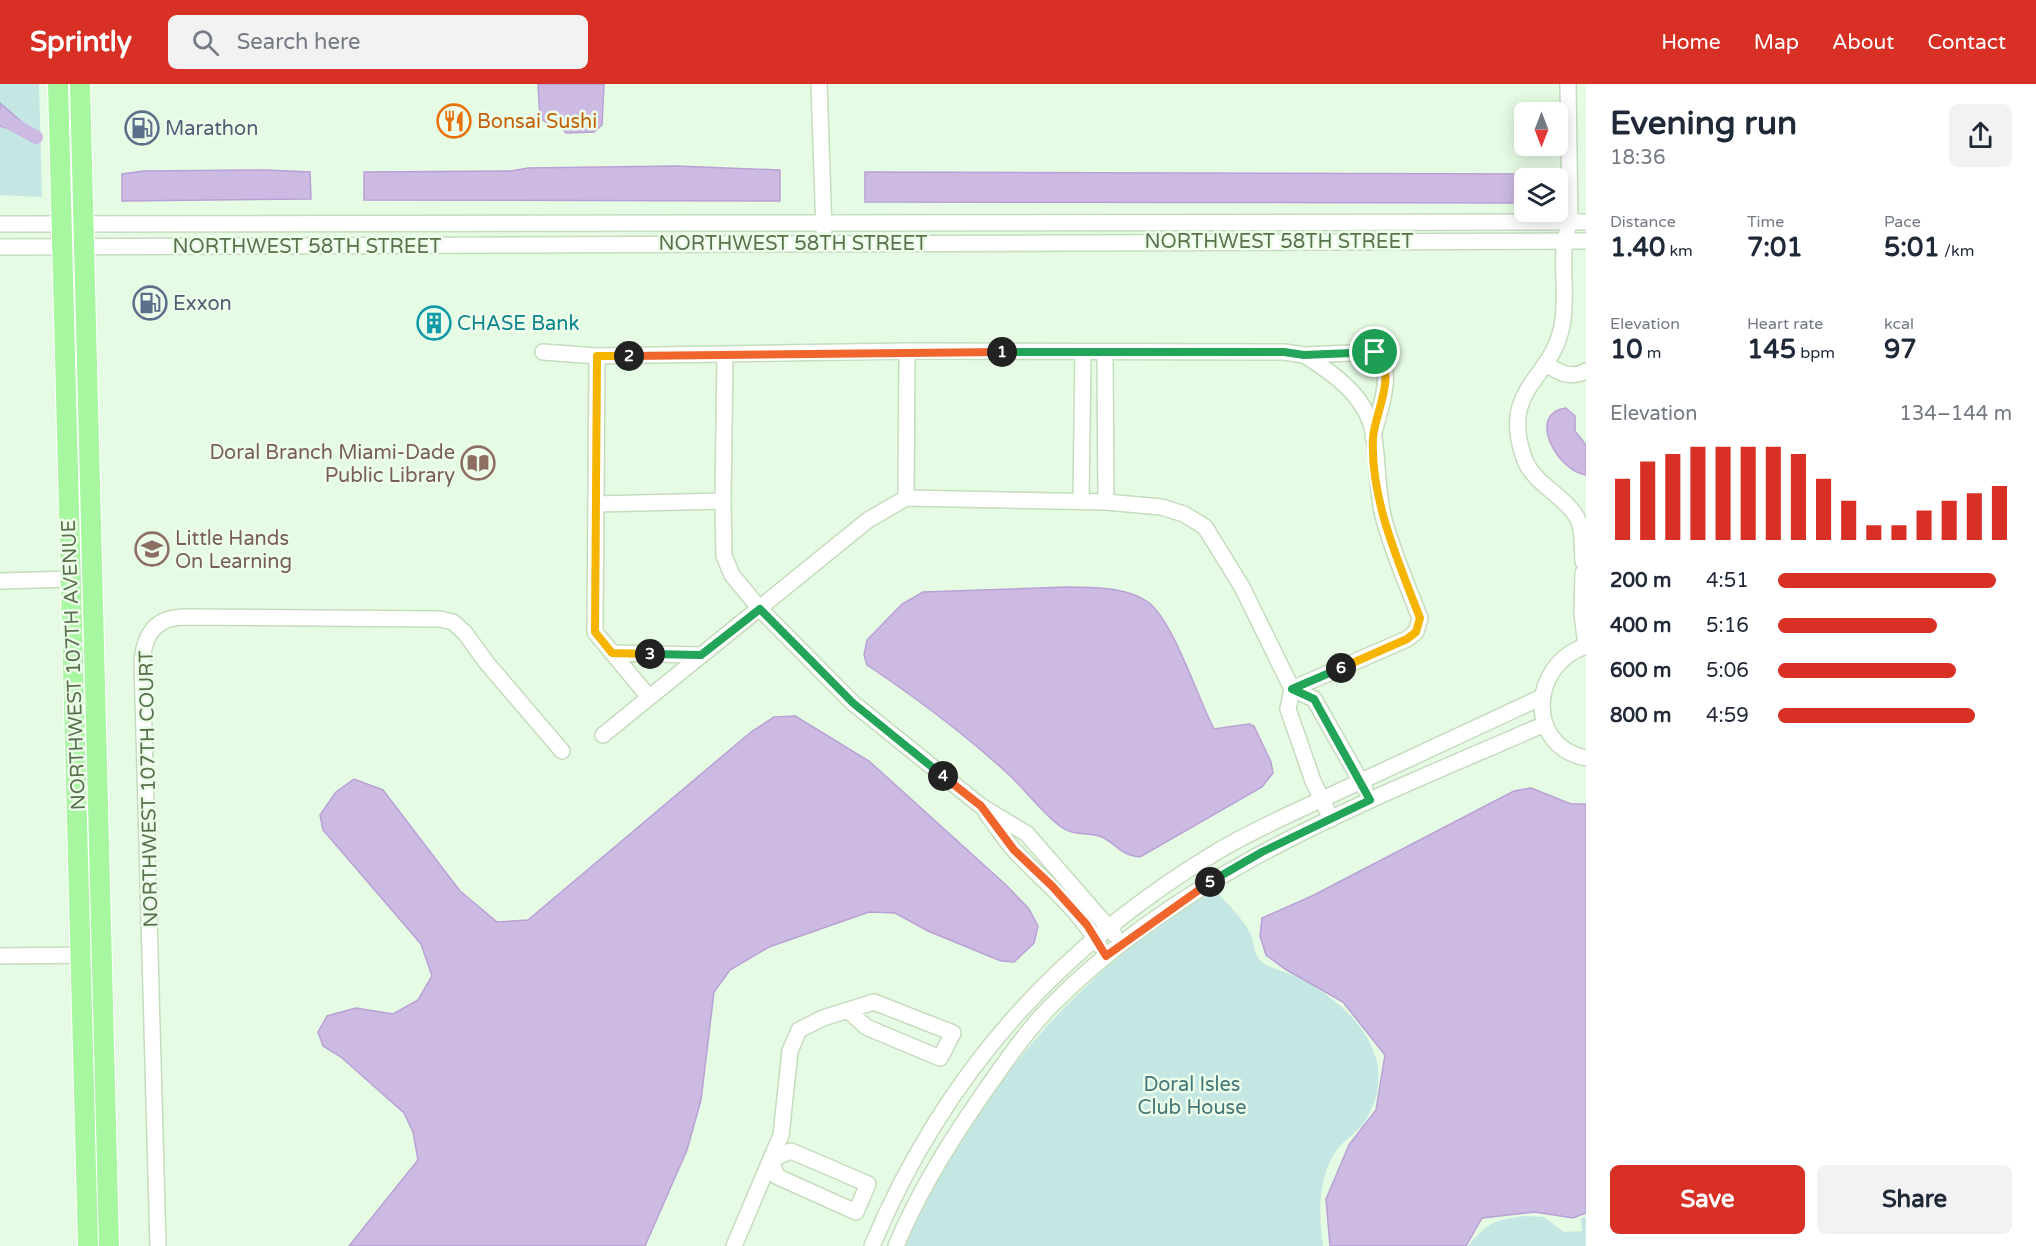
<!DOCTYPE html>
<meta charset="utf-8">
<style>
:root{--surface:#fff;--page:#f2f2f3;--text:#1f2937;--muted:#747a83;--accent:#d93025}
body{margin:0;font-family:"Varela Round",sans-serif;background:var(--page);color:var(--text);height:100vh;display:flex;flex-direction:column;font-size:22px;white-space:nowrap}
*{box-sizing:border-box;margin:0}
p{font-size:20px;color:var(--muted)}
.icon{flex:none;width:33px;height:33px;fill:none;stroke:currentColor;stroke-width:2;stroke-linecap:round;stroke-linejoin:round}
.map{position:relative;flex:1;overflow:hidden}
.side{display:flex;flex-direction:column;background:var(--surface);width:450px}
.side>*{flex:none}
.needle{width:39px;rotate:180deg}
.buttons{position:absolute;left:1514px;top:18px;display:grid;gap:12px}
.buttons a{display:grid;place-items:center;width:54px;height:54px;border-radius:9px;background:var(--surface);box-shadow:0 3px 15px #0003;font-size:30px}
.pin{position:absolute;display:grid;place-items:center;width:51px;height:51px;color:#fff;margin:-26px;border:3px solid #fff;border-radius:50%;box-shadow:0 2px 6px #0007}
.km{position:absolute;width:30px;height:30px;margin:-15px;border-radius:50%;background:#222;color:#fff;font-size:16px;line-height:30px;text-align:center}
.round{display:grid;place-items:center;flex:none;width:63px;height:63px;border-radius:9px;background:var(--page)}
.summary{display:flex;align-items:center;justify-content:space-between;height:102px;padding:0 24px}
h1{font-size:33px;font-weight:800;line-height:45px}
.figures{display:grid;grid-template-columns:repeat(3,1fr);gap:9px;height:102px;padding:6px 24px}
.figures div{display:grid;align-content:center}
.figures b{font-size:26px;font-weight:800}
.figures small{font-size:16px;font-weight:400}
.figures p{font-size:16px}
.chart{height:168px;padding:12px 24px}
.chart p{display:flex;justify-content:space-between}
.chart svg{width:100%;height:108px;margin-top:6px;stroke:var(--accent);stroke-width:6}
.cta{display:flex;gap:12px;margin-top:auto;padding:12px 24px}
.cta a{flex:1;height:69px;border-radius:9px;background:var(--accent);color:#fff;font-size:24px;font-weight:800;line-height:69px;text-align:center}
.cta a+a{background:var(--page);color:var(--text)}
ul{padding:0 24px;list-style:none;font-size:20px}
li{display:grid;grid-template-columns:96px 72px 1fr;align-items:center;height:45px}
li i{height:15px;border-radius:8px;background:var(--accent)}
header{display:flex;align-items:center;gap:36px;box-sizing:border-box;height:84px;padding:0 30px;background:var(--accent);color:#fff}
header strong{font-size:28px}
nav{display:flex;gap:33px;margin-inline-start:auto;font-size:21px}
.search{width:420px;height:54px;background:var(--page);display:flex;align-items:center;gap:15px;box-sizing:border-box;padding:0 21px;border-radius:9px;color:var(--muted);font-size:22px}
main{display:flex;flex:1;min-height:0}
.map>svg:first-child{display:block}
.green{fill:#c4e7e3}
.water{fill:#ccbae3;stroke:#b8a1d4;stroke-width:1.5}
.lines{fill:none;stroke-linecap:round;stroke-linejoin:round}
.canal{stroke:#ccbae3;stroke-width:14}
.minor-casing{stroke:#c5dcbd;stroke-width:18}
.major-casing{stroke:#fff;stroke-width:22}
.minor{stroke:#fff;stroke-width:15}
.major{stroke:#a7f6a0;stroke-width:20}
.split-1-casing{stroke:#fff;stroke-width:12}
.split-2-casing{stroke:#fff;stroke-width:12}
.split-3-casing{stroke:#fff;stroke-width:12}
.split-4-casing{stroke:#fff;stroke-width:12}
.split-5-casing{stroke:#fff;stroke-width:12}
.split-6-casing{stroke:#fff;stroke-width:12}
.split-7-casing{stroke:#fff;stroke-width:12}
.split-1{stroke:#22a559;stroke-width:8}
.split-2{stroke:#f0652b;stroke-width:8}
.split-3{stroke:#f5b400;stroke-width:8}
.split-4{stroke:#22a559;stroke-width:8}
.split-5{stroke:#f0652b;stroke-width:8}
.split-6{stroke:#22a559;stroke-width:8}
.split-7{stroke:#f5b400;stroke-width:8}
.labels{text-anchor:middle;stroke-width:5;stroke-linejoin:round;paint-order:stroke}
.food-label{font-size:20px;fill:#c56008;stroke:#ecfeea;text-anchor:start}
.service-label{font-size:20px;fill:#4e5e75;stroke:#ecfeea;text-anchor:start}
.street-label{font-size:20px;fill:#59724b;stroke:#ecfeea}
.culture-label{font-size:20px;fill:#0d838f;stroke:#ecfeea;text-anchor:start}
.education-label{font-size:20px;fill:#785e54;stroke:#ecfeea;text-anchor:end}
.park-label{font-size:20px;fill:#477;stroke:#ecfeea}
</style>
<header>
<strong>Sprintly</strong>
<div class="search"><svg class="icon" aria-label="search" viewBox="0 0 24 24"><circle cx="10" cy="10" r="6"/><path d="M15 15l6 6"/></svg>Search here</div>
<nav><a>Home</a><a>Map</a><a>About</a><a>Contact</a></nav>
</header>
<main>
<div class="map">
<svg width="1586" height="1162" viewBox="0 0 1586 1162">
<rect width="100%" height="100%" fill="#e6fbe4"/>
<g class="green">
<polygon points="0,0 39,0 42,113 0,111"/>
<path d="M1214,805C1225,818 1241,832 1249,847C1255,857 1252,871 1263,879C1272,885 1283,887 1293,891C1350,919 1407,975 1363,1040C1356,1049 1347,1054 1340,1062C1318,1088 1318,1129 1323,1162H903C961,1037 1040,933 1149,848C1169,832 1193,819 1214,805Z"/>
<path d="M1525,1132L1544,1133L1564,1148L1582,1147L1581,1134L1586,1133V1162H1468C1488,1138 1495,1136 1525,1132Z"/>
</g>
<g class="water">
<path d="M538,0H604L602,41L594,48L566,49C560,39 548,42 540,34Z"/>
<polygon points="0,19 31,46 29,51 0,42"/>
<polygon points="676,82 780,86 780,117 364,116 364,88 511,87 528,84"/>
<polygon points="267,86 310,88 311,115 122,117 122,90 144,87"/>
<polygon points="865,88 1551,90 1552,94 1524,94 1524,119 865,118"/>
<path d="M1566,324L1575,332V347L1586,361V391C1557,387 1526,329 1566,324Z"/>
<path d="M1067,503C1093,504 1125,502 1148,518C1173,536 1198,615 1214,645L1249,640L1254,642L1271,678L1273,689L1262,703L1140,773C1120,771 1119,762 1104,754C1090,747 1075,753 1061,743C1041,728 1025,705 1006,688C963,649 915,613 867,581L864,571L867,556L902,520L923,508Z"/>
<polygon points="795,632 869,677 1006,801 1029,825 1038,842 1034,859 1014,878 1001,877 928,847 895,829 869,828 769,863 730,886 714,908 701,1016 687,1066 645,1162 349,1162 418,1076 413,1048 404,1029 341,973 323,962 318,948 327,932 356,924 393,930 418,916 432,892 421,860 323,746 320,731 336,708 354,695 383,706 460,807 497,838 528,836 751,648 774,633"/>
<polygon points="1531,704 1571,720 1586,720 1586,1129 1573,1134 1535,1128 1482,1134 1466,1162 1330,1162 1326,1115 1349,1061 1376,1026 1385,971 1343,918 1285,885 1266,871 1260,852 1262,834 1312,812 1514,707"/>
</g>
<g class="lines">
<polyline class="canal" points="0,33 36,53"/>
<defs>
<g id="minor">
<polyline points="819,0 824,147"/>
<path d="M1568,0L1570,138C1557,172 1569,207 1562,242C1551,297 1501,303 1523,371C1531,398 1559,408 1574,429C1584,441 1582,462 1583,478"/>
<polyline points="0,140 1586,138"/>
<polyline points="0,163 1586,157"/>
<path d="M543,268L597,272L907,267L1284,268L1304,271L1375,268C1397,286 1378,329 1373,353"/>
<polyline points="1105,269 1106,418"/>
<polyline points="725,271 723,417 724,472 732,491 760,525 853,619 981,722 1027,750 1114,850"/>
<polyline points="597,272 595,548 648,612"/>
<path d="M1547,280C1559,289 1571,295 1586,287"/>
<polyline points="906,414 907,267"/>
<polyline points="1081,417 1083,268"/>
<polyline points="596,420 723,417"/>
<polyline points="1583,489 1582,530 1586,562"/>
<polyline points="0,497 71,495"/>
<path d="M1586,562C1530,580 1525,662 1586,674"/>
<polyline points="612,569 701,571"/>
<path d="M1292,605L1407,555L1416,548L1420,534C1408,503 1394,471 1385,439C1376,410 1379,378 1373,348C1366,312 1333,289 1304,271"/>
<polyline points="1292,605 1314,615 1365,705"/>
<polyline points="603,651 868,436 906,414 1106,418 1161,423 1184,430 1205,443 1242,503 1292,605 1288,625 1313,697 1331,735"/>
<path d="M987,730C996,742 1005,756 1015,767C1044,798 1078,824 1099,861"/>
<polyline points="0,872 90,871"/>
<polygon points="791,1067 868,1100 856,1128 776,1092 772,1075"/>
<path d="M158,1162L142,576C145,550 155,534 183,533L440,535L453,538L465,549L486,578L562,667"/>
<polyline points="734,1162 781,1051 790,967 799,946 823,934 874,918 953,949 940,974 866,943 849,927"/>
<path d="M872,1162C944,990 1058,863 1218,767C1257,744 1299,726 1340,707C1407,676 1474,645 1542,613"/>
<path d="M896,1162C917,1111 945,1065 976,1020C999,987 1021,953 1050,923C1185,785 1371,716 1545,640"/>
</g>
<g id="major">
<polyline points="58,0 88,1162"/>
<polyline points="80,0 109,1162"/>
</g>
</defs>
<use href="#minor" class="minor-casing"/>
<use href="#major" class="major-casing"/>
<use href="#minor" class="minor"/>
<use href="#major" class="major"/>
</g>
<g class="lines">
<defs>
<polyline id="split-1" points="1002,268 1284,268 1304,271 1375,268"/>
<polyline id="split-2" points="629,272 1002,268"/>
<polyline id="split-3" points="629,272 597,272 595,548 612,569 650,570"/>
<polyline id="split-4" points="650,570 701,571 760,525 853,619 943,692"/>
<polyline id="split-5" points="943,692 981,722 1014,766 1052,802 1087,841 1106,872 1210,798"/>
<polyline id="split-6" points="1210,798 1262,768 1370,716 1314,615 1292,605 1341,584"/>
<path id="split-7" d="M1341,584L1407,555L1416,548L1420,534C1399,479 1370,415 1373,354C1375,327 1399,289 1375,268"/>
</defs>
<use href="#split-1" class="split-1-casing"/>
<use href="#split-2" class="split-2-casing"/>
<use href="#split-3" class="split-3-casing"/>
<use href="#split-4" class="split-4-casing"/>
<use href="#split-5" class="split-5-casing"/>
<use href="#split-6" class="split-6-casing"/>
<use href="#split-7" class="split-7-casing"/>
<use href="#split-1" class="split-1"/>
<use href="#split-2" class="split-2"/>
<use href="#split-3" class="split-3"/>
<use href="#split-4" class="split-4"/>
<use href="#split-5" class="split-5"/>
<use href="#split-6" class="split-6"/>
<use href="#split-7" class="split-7"/>
</g>
<defs>
<symbol id="restaurant-ring" viewBox="-11 -11 22 22"><circle r="9.5" fill="#ecfeea" stroke="#e8710a" stroke-width="1.5"/><path d="M-5-6h1v4h1v-4h1v4h1v-4h1v5L-1.5 .5V6h-2V.5L-5-1ZM5-6V6H3V1.5H1.5Q1.5-4 5-6Z" fill="#e8710a"/></symbol>
<symbol id="fuel-ring" viewBox="-11 -11 22 22"><circle r="9.5" fill="#ecfeea" stroke="#5c6f8a" stroke-width="1.5"/><path d="M-5.5-6h7V0h2V4h1.3V-2.5L3-4.5l.8-.8L6-3V5H2.5V1h-1V6h-7ZM-4.2-4.7v3.2H.2V-4.7Z" fill="#5c6f8a"/></symbol>
<symbol id="building-ring" viewBox="-11 -11 22 22"><circle r="9.5" fill="#ecfeea" stroke="#0f9aa8" stroke-width="1.5"/><path d="M-4-6H4V6H1V3H-1V6H-4ZM-2.5-4.3h1.7v1.8h-1.7ZM.8-4.3h1.7v1.8H.8ZM-2.5-1h1.7V.8h-1.7ZM.8-1h1.7V.8H.8Z" fill="#0f9aa8"/></symbol>
<symbol id="library-ring" viewBox="-11 -11 22 22"><circle r="9.5" fill="#ecfeea" stroke="#8d6e63" stroke-width="1.5"/><path d="M-6-4Q-3-5.5-.7-3.5V5Q-3 3-6 4ZM6-4Q3-5.5 .7-3.5V5Q3 3 6 4Z" fill="#8d6e63"/></symbol>
<symbol id="school-ring" viewBox="-11 -11 22 22"><circle r="9.5" fill="#ecfeea" stroke="#8d6e63" stroke-width="1.5"/><path d="M0-5L7-2L0 1L-7-2ZM-4 1L0 2.5L4 1V4Q0 6-4 4Z" fill="#8d6e63"/></symbol>
</defs>
<g fill-rule="evenodd">
<use href="#restaurant-ring" x="435" y="18" width="38" height="38"/>
<use href="#fuel-ring" x="123" y="25" width="38" height="38"/>
<use href="#fuel-ring" x="131" y="200" width="38" height="38"/>
<use href="#building-ring" x="415" y="220" width="38" height="38"/>
<use href="#library-ring" x="459" y="360" width="38" height="38"/>
<use href="#school-ring" x="133" y="446" width="38" height="38"/>
</g>
<g class="labels">
<g class="food-label">
<text x="477" y="44">Bonsai Sushi</text>
</g>
<g class="service-label">
<text x="165" y="51">Marathon</text>
<text x="173" y="226">Exxon</text>
</g>
<g class="street-label">
<text x="1279" y="164">NORTHWEST 58TH STREET</text>
<text x="793" y="166">NORTHWEST 58TH STREET</text>
<text x="307" y="169">NORTHWEST 58TH STREET</text>
<text transform="translate(73 581) rotate(-92)" y="7">NORTHWEST 107TH AVENUE</text>
<text transform="translate(148 705) rotate(-91)" y="7">NORTHWEST 107TH COURT</text>
</g>
<g class="culture-label">
<text x="457" y="246">CHASE Bank</text>
</g>
<g class="education-label">
<text x="455" y="375">Doral Branch Miami-Dade<tspan x="455" dy="23">Public Library</tspan></text>
<text x="175" y="461" text-anchor="start">Little Hands<tspan x="175" dy="23">On Learning</tspan></text>
</g>
<g class="park-label">
<text x="1192" y="1007">Doral Isles<tspan x="1192" dy="23">Club House</tspan></text>
</g>
</g>
</svg>
<div class="buttons">
<a><svg class="needle" viewBox="-14 -14 28 28"><path d="M0-13l5 13h-10z" fill="#e53935"/><path d="M0 13l5-13h-10z" fill="#747a83"/></svg></a>
<a><svg class="icon" aria-label="layers" viewBox="0 0 24 24"><path d="M12 4l9 5-9 5-9-5zM3 14l9 5 9-5"/></svg></a>
</div>
<div class="pin" style="left:1375px;top:268px;background:#1e9e55"><svg class="icon" aria-label="arrive" viewBox="0 0 24 24"><path d="M6 21V4h12l-3 4 3 4H6"/></svg></div>
<b class="km" style="left:1002px;top:268px">1</b>
<b class="km" style="left:629px;top:272px">2</b>
<b class="km" style="left:650px;top:570px">3</b>
<b class="km" style="left:943px;top:692px">4</b>
<b class="km" style="left:1210px;top:798px">5</b>
<b class="km" style="left:1341px;top:584px">6</b>
</div>
<section class="side">
<div class="summary"><div><h1>Evening run</h1><p>18:36</p></div><a class="round"><svg class="icon" aria-label="share" viewBox="0 0 24 24"><path d="M12 15V3M7 8l5-5 5 5M5 13v7h14v-7"/></svg></a></div>
<div class="figures">
<div><p>Distance</p><b>1.40<small> km</small></b></div>
<div><p>Time</p><b>7:01</b></div>
<div><p>Pace</p><b>5:01<small> /km</small></b></div>
</div>
<div class="figures">
<div><p>Elevation</p><b>10<small> m</small></b></div>
<div><p>Heart rate</p><b>145<small> bpm</small></b></div>
<div><p>kcal</p><b>97</b></div>
</div>
<div class="chart"><p><span>Elevation</span>134–144 m</p>
<svg viewBox="0 0 160 44" preserveAspectRatio="none"><path d="M5 44V19M15 44V12M25 44V9M35 44V6M45 44V6M55 44V6M65 44V6M75 44V9M85 44V19M95 44V28M105 44V38M115 44V38M125 44V32M135 44V28M145 44V25M155 44V22"/></svg>
</div>
<ul>
<li><b>200 m</b>4:51<i style="width:93%"></i></li>
<li><b>400 m</b>5:16<i style="width:68%"></i></li>
<li><b>600 m</b>5:06<i style="width:76%"></i></li>
<li><b>800 m</b>4:59<i style="width:84%"></i></li>
</ul>
<div class="cta"><a>Save</a><a>Share</a></div>
</section>
</main>
